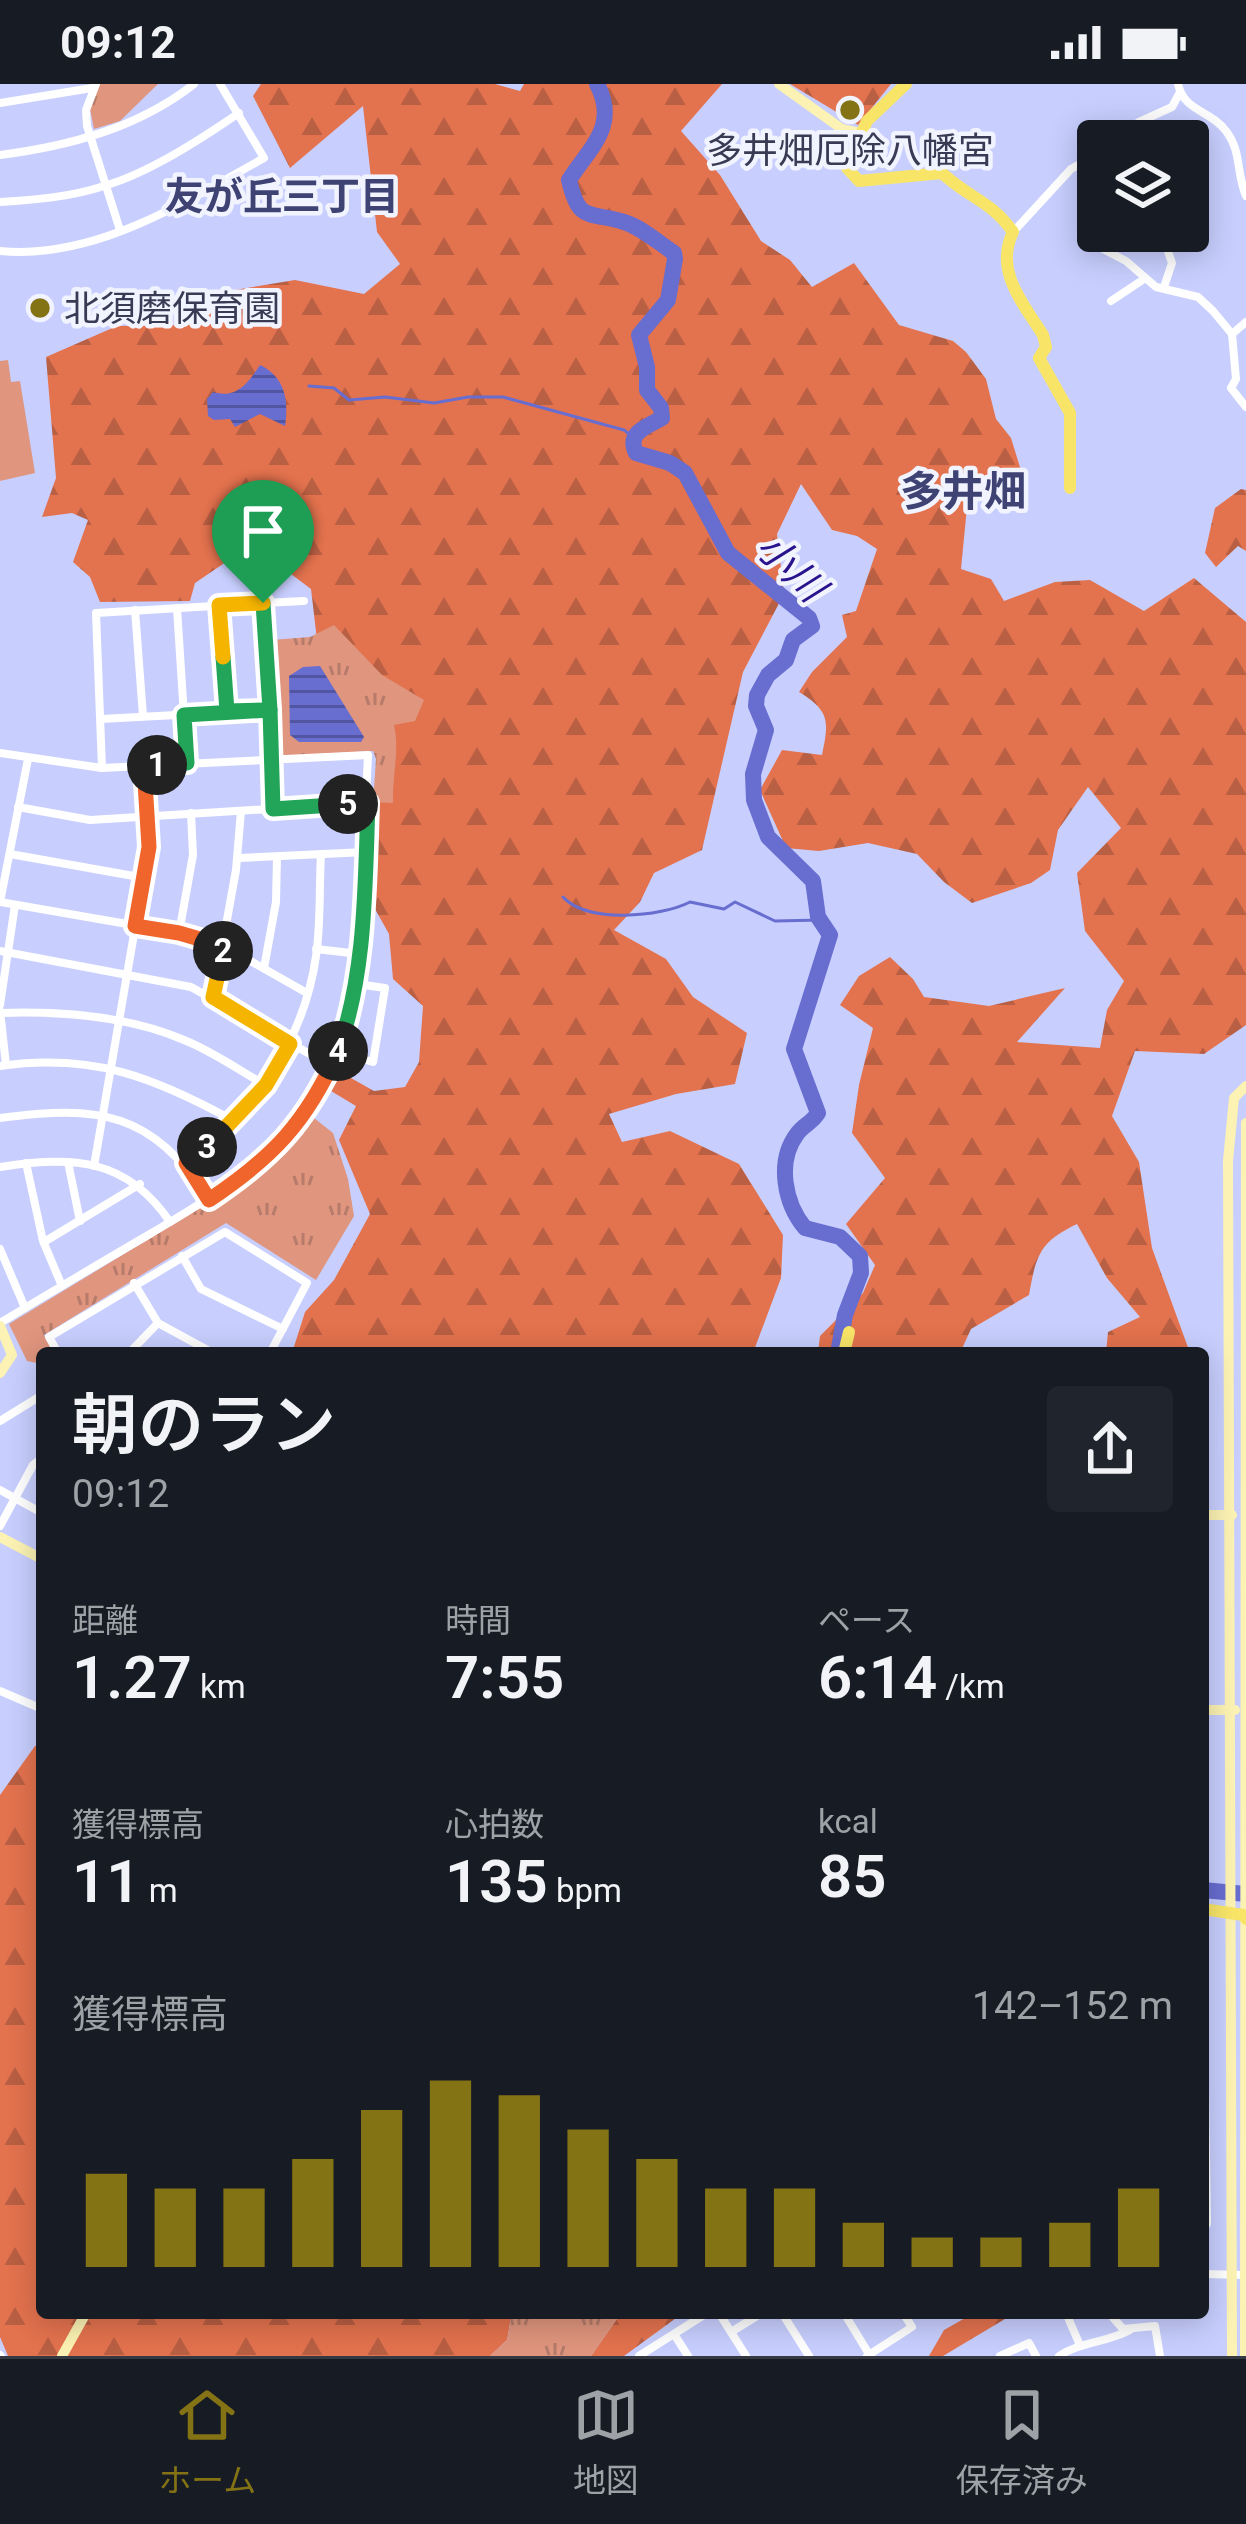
<!DOCTYPE html>
<html lang="ja">
<meta charset="utf-8">
<style>
:root{--surface:#171b24;--page:#20242c;--text:#f1f3f6;--muted:#9ea1a6;--line:#363941;--accent:#847315}
body{margin:0;font-family:Roboto,"Noto Sans JP",sans-serif;background:var(--page);color:var(--text);height:100vh;display:flex;flex-direction:column;font-size:45px;white-space:nowrap}
*{box-sizing:border-box;margin:0}
p{font-size:39px;color:var(--muted)}
.icon{flex:none;width:66px;height:66px;fill:none;stroke:currentColor;stroke-width:2;stroke-linecap:round;stroke-linejoin:round}
.map{position:relative;flex:1;overflow:hidden}
.details{position:absolute;left:36px;top:1263px;width:1173px;height:972px;display:flex;flex-direction:column;background:var(--surface);border-radius:12px;box-shadow:0 6px 30px #0003}
.details>*{flex:none}
.fabs{position:absolute;left:1077px;top:36px;display:grid;gap:24px}
.fabs a{display:grid;place-items:center;width:132px;height:132px;border-radius:12px;background:var(--surface);box-shadow:0 6px 30px #0003;font-size:60px}
.pin{position:absolute;display:grid;place-items:center;width:102px;height:102px;color:#fff;margin:-123px -51px;border-radius:50% 50% 50% 0;rotate:-45deg;box-shadow:0 0 12px #0007}
.pin .icon{rotate:45deg}
.km{position:absolute;width:60px;height:60px;margin:-30px;border-radius:50%;background:#222;color:#fff;font-size:33px;line-height:60px;text-align:center}
.round{display:grid;place-items:center;flex:none;width:126px;height:126px;border-radius:12px;background:var(--page)}
.overview{display:flex;align-items:center;justify-content:space-between;height:204px;padding:0 36px}
h1{font-size:66px;font-weight:600;line-height:90px}
.stats{display:grid;grid-template-columns:repeat(3,1fr);gap:18px;height:204px;padding:12px 36px}
.stats div{display:grid;align-content:center}
.stats b{font-size:60px;font-weight:600}
.stats small{font-size:33px;font-weight:400}
.stats p{font-size:33px}
.chart{height:336px;padding:24px 36px}
.chart p{display:flex;justify-content:space-between}
.chart svg{width:100%;height:216px;margin-top:12px;stroke:var(--accent);stroke-width:6}
.status{display:flex;justify-content:space-between;align-items:center;height:84px;padding:0 60px;background:var(--surface);direction:ltr}
.status svg{height:33px;fill:currentColor}
.tabs{display:flex;justify-content:space-around;align-items:center;height:168px;border-top:3px solid var(--line);background:var(--surface);font-size:33px;color:var(--muted)}
.tabs a{display:grid;justify-items:center;gap:6px}
.tabs .selected{color:var(--accent)}
.map>svg:first-child{display:block}
.green{fill:#df957e}
.forest{fill:url(#forest-firs)}
.park{fill:url(#park-tufts)}
.water{fill:url(#water-rules)}
.lines{fill:none;stroke-linecap:round;stroke-linejoin:round}
.stream{stroke:#686dd0;stroke-width:3}
.river{stroke:#686dd0;stroke-width:16}
.street{stroke:#fff;stroke-width:8}
.secondary{stroke:#fbf2b3;stroke-width:10}
.primary{stroke:#f8e568;stroke-width:12}
.split-1-casing{stroke:#fff;stroke-width:24}
.split-2-casing{stroke:#fff;stroke-width:24}
.split-3-casing{stroke:#fff;stroke-width:24}
.split-4-casing{stroke:#fff;stroke-width:24}
.split-5-casing{stroke:#fff;stroke-width:24}
.split-6-casing{stroke:#fff;stroke-width:24}
.split-7-casing{stroke:#fff;stroke-width:24}
.split-1{stroke:#22a559;stroke-width:15}
.split-2{stroke:#f0652b;stroke-width:15}
.split-3{stroke:#f5b400;stroke-width:15}
.split-4{stroke:#f0652b;stroke-width:15}
.split-5{stroke:#22a559;stroke-width:15}
.split-6{stroke:#22a559;stroke-width:15}
.split-7{stroke:#f5b400;stroke-width:15}
.poi-dot{fill:#847315;stroke:#f1f3ff;stroke-width:4.5}
.labels{text-anchor:middle;stroke-width:9;stroke-linejoin:round;paint-order:stroke}
.poi-label{font-size:36px;fill:#383b53;stroke:#f1f3ff}
.neighbourhood-label{font-size:39px;font-weight:bold;fill:#3f4374;stroke:#f1f3ff}
.water-label{font-size:39px;font-style:italic;fill:#2a148d;stroke:#f1f3ff}
.quarter-label{font-size:42px;font-weight:bold;fill:#3f4374;stroke:#f1f3ff}
</style>
<div class="status"><b>09:12</b><svg viewBox="0 0 49 12"><path d="M0 12V9h3v3zM5 12V6h3v6zM10 12V3h3v9zM15 12V0h3v12zM26 1h20v11H26zM47 4h2v5h-2z"/></svg></div>
<div class="map">
<svg width="1246" height="2272" viewBox="0 0 1246 2272">
<defs>
<pattern id="forest-firs" width="22" height="20" patternUnits="userSpaceOnUse" patternTransform="scale(3)"><rect width="22" height="20" fill="#e3724e"/><path d="M5 1l3.5 6h-7zM16 11l3.5 6h-7z" fill="#b95f43"/></pattern>
<pattern id="park-tufts" width="24" height="20" patternUnits="userSpaceOnUse" patternTransform="scale(3)"><rect width="24" height="20" fill="#df957e"/><path d="M3 7l-1-3M5 7V3M7 7l1-3M15 17l-1-3M17 17v-4M19 17l1-3" fill="none" stroke="#b67b6a"/></pattern>
<pattern id="water-rules" width="6" height="5" patternUnits="userSpaceOnUse" patternTransform="scale(3)"><rect width="6" height="5" fill="#686dd0"/><path d="M0 2.5h6" fill="none" stroke="#5256a2"/></pattern>
</defs>
<rect width="100%" height="100%" fill="#c8cffe"/>
<polygon class="green" points="8,276 11,298 20,297 35,389 0,397 0,277"/>
<g class="forest">
<path d="M261,0H495L520,7L524,0H722L681,47L720,91L761,157L790,176L812,203L854,179L899,241L953,257L966,268L986,295L996,335L1011,354L1026,403L968,413L961,485L991,495L1004,517L1055,498L1090,496L1144,527L1194,494L1246,538V941L1204,970L1135,967L1112,1032L1139,1078L1152,1164L1190,1269H1106L1108,1248L1140,1233L1107,1194L1077,1140C1039,1158 1036,1172 1029,1211L971,1245L960,1269H818L820,1252L863,1209L875,1181L846,1140L885,1094L852,1049L859,1001L873,944L840,921L859,892L890,873L913,895L924,913L989,922L1065,904L1017,958L1100,964L1107,926L1124,897L1085,847L1077,789L1121,744L1088,703L1058,746L1050,786L1031,799L972,819L944,798L917,770L868,759L819,767L786,764L760,706L782,666L822,671C829,637 830,627 799,608L812,588L847,553L842,531L856,527L877,465L857,452L832,446L801,400L777,450L784,510L743,588L702,766L654,789L640,818L614,846L666,875L693,913L747,949L735,1000L676,1010L609,1030L622,1058L670,1047L739,1080L783,1151L781,1194L753,1269H292L305,1228L334,1196L370,1130L339,1056L356,1022L331,1007L342,989L374,1007L405,1003L419,978L423,922L393,895L389,850L375,825L372,772L384,685L317,556L311,505L267,472L248,463L195,499L190,517L100,518L90,493L73,478L88,436L72,429L42,433L56,394L46,273L117,242L182,241L210,210L295,196L364,210L400,180L377,148L363,22L290,84L253,12Z"/>
<polygon points="790,0 891,0 858,41"/>
<polygon points="1241,405 1246,406 1246,467 1238,462 1216,483 1205,469 1215,424"/>
<polygon points="42,1660 42,2229 512,2229 507,2256 490,2272 8,2272 0,2253 0,1711 35,1662"/>
<polygon points="621,2229 683,2229 624,2272 591,2272"/>
<polygon points="974,2229 1015,2229 943,2272 929,2272 944,2246"/>
</g>
<g class="park">
<polygon points="100,0 158,0 120,37 94,45 90,25"/>
<path d="M334,541L382,591L424,616L415,637L394,641C400,666 392,692 393,719L373,718L376,675L373,667L282,672L277,667L271,556L310,553Z"/>
<polygon points="309,1030 333,1049 348,1095 354,1132 316,1196 226,1139 44,1251 54,1269 42,1269 42,1280 27,1277 9,1240 252,1092"/>
<polygon points="512,2229 621,2229 591,2272 490,2272 507,2256"/>
</g>
<g class="water">
<path d="M260,281C285,293 289,316 285,342L260,330L235,343L230,335L214,336L208,332L207,315L213,308C237,315 248,299 260,281Z"/>
<polygon points="320,582 364,653 361,658 299,658 290,651 289,592 303,583"/>
</g>
<g class="lines">
<g class="stream">
<polyline points="309,302 334,304 349,316 385,313 434,319 468,313 503,313 624,346 633,353"/>
<path d="M563,813C587,840 661,833 690,818L724,825L735,818L775,837L821,836"/>
</g>
<g class="river">
<path d="M597,0C619,42 590,63 569,96C579,140 589,127 624,138C641,143 659,159 674,169L675,175L668,216L639,251L647,283V306L661,324L662,334C647,343 626,348 636,369L670,379L685,389L728,469L809,534L812,542L793,556L786,576L768,591L757,611L756,622L766,646L753,690L754,716L768,753L813,797L818,833L830,851L794,965L818,1029C812,1039 803,1041 797,1050C776,1078 785,1120 805,1144L840,1153L860,1172L861,1189L845,1231L838,1269"/>
<polyline points="1203,1806 1246,1810"/>
</g>
<g class="street">
<polyline points="96,0 86,26 87,42 120,146"/>
<path d="M1178,0C1184,28 1211,26 1226,47C1242,68 1236,89 1246,112"/>
<polyline points="0,19 92,4"/>
<polyline points="1115,57 1139,38 1172,23 1179,10"/>
<path d="M0,71C69,62 138,44 194,0"/>
<path d="M0,118C34,116 71,113 104,102C149,89 201,55 239,29"/>
<polyline points="1014,147 1071,85 1098,70"/>
<polyline points="1161,147 1172,179 1164,203"/>
<polyline points="1086,156 1126,177 1156,203 1198,213 1213,227 1232,250 1236,295 1231,304 1246,323"/>
<path d="M0,167C95,176 183,119 264,74L220,0"/>
<polyline points="1111,217 1144,195"/>
<polyline points="1232,250 1246,238"/>
<polyline points="262,488 263,519 304,517"/>
<polyline points="219,521 228,627"/>
<polyline points="177,524 187,679"/>
<polyline points="135,526 143,632"/>
<polyline points="101,635 270,626"/>
<path d="M0,669L102,684L368,671L357,900C349,944 328,1008 297,1042C255,1089 203,1118 150,1150C100,1179 50,1209 0,1239"/>
<polyline points="28,675 0,818 179,849 224,862 307,909"/>
<polyline points="102,684 96,529 263,519 273,725"/>
<polyline points="18,723 90,736 368,719"/>
<polyline points="10,770 145,794"/>
<polyline points="238,774 366,768"/>
<polyline points="179,849 193,771 191,729"/>
<polyline points="316,865 359,870"/>
<polyline points="0,867 191,903 331,982"/>
<polyline points="264,884 276,818 277,773"/>
<polyline points="213,913 236,786 241,727"/>
<polyline points="0,921 15,821"/>
<polyline points="0,927 6,981"/>
<path d="M0,929C60,927 128,932 184,956C212,967 239,986 265,1001"/>
<polyline points="338,968 373,978 385,904 357,900"/>
<path d="M0,982C93,969 154,993 234,1037"/>
<path d="M0,1034C99,1021 152,1027 209,1116"/>
<polyline points="68,1078 80,1137"/>
<polyline points="26,1079 43,1157 62,1202"/>
<path d="M186,1079C253,1028 304,958 316,872C321,839 319,804 321,770"/>
<polyline points="94,1082 149,763 144,682"/>
<path d="M0,1083C71,1071 127,1074 170,1138"/>
<polyline points="44,1158 140,1100"/>
<polyline points="0,1165 25,1224"/>
<polyline points="182,1172 201,1205 283,1245"/>
<polyline points="134,1199 158,1239 213,1269"/>
<polyline points="58,1269 49,1253 225,1148 307,1199 270,1269"/>
<polyline points="129,1269 158,1239"/>
<polyline points="0,1337 42,1311"/>
<polyline points="0,1406 42,1429"/>
<polyline points="0,1442 33,1381 42,1374"/>
<polyline points="0,1607 42,1625"/>
<polyline points="1203,1871 1207,2140 1203,2145"/>
<polyline points="1203,2190 1246,2191"/>
<polyline points="719,2229 746,2272"/>
<polyline points="782,2229 809,2272"/>
<polyline points="844,2229 869,2270"/>
<polyline points="1066,2229 1079,2259"/>
<polyline points="1109,2229 1123,2245 1155,2242 1160,2272"/>
<polyline points="731,2248 762,2229"/>
<polyline points="674,2250 688,2272"/>
<polyline points="0,2271 1,2272"/>
<polyline points="639,2272 707,2229"/>
<polyline points="867,2272 912,2243 903,2229"/>
<polyline points="1000,2272 1029,2259 1036,2272"/>
<path d="M1059,2272C1082,2257 1106,2259 1130,2246"/>
</g>
<g class="secondary">
<polyline points="779,0 842,45 860,49"/>
<polyline points="0,1242 12,1271 0,1289"/>
<polyline points="1203,1431 1232,1431"/>
<polyline points="0,1453 42,1475"/>
<polyline points="1203,1626 1235,1626"/>
<polyline points="62,2272 86,2229"/>
<polyline points="1232,2272 1228,1077 1234,1014 1246,1002"/>
<polyline points="1245,2272 1246,1039"/>
</g>
<g class="primary">
<path d="M906,0L867,37L847,84L859,97L942,89C970,115 990,116 1013,148C994,187 1023,219 1043,251L1046,263L1039,274L1070,329V404"/>
<polyline points="844,1269 849,1248"/>
<polyline points="1203,1825 1243,1831 1246,1835"/>
</g>
</g>
<g class="lines">
<defs>
<polyline id="split-1" points="157,681 187,679 184,631 270,626 263,519"/>
<polyline id="split-2" points="157,681 144,682 149,763 135,842 179,849 224,862 223,867"/>
<polyline id="split-3" points="207,1063 266,1001 290,960 213,913 223,867"/>
<path id="split-4" d="M207,1063L186,1079L209,1116C272,1074 307,1038 338,967"/>
<path id="split-5" d="M338,967C366,889 365,802 368,719L348,720"/>
<polyline id="split-6" points="223,573 227,627 270,626 273,725 348,720"/>
<polyline id="split-7" points="223,573 219,521 263,519"/>
</defs>
<use href="#split-1" class="split-1-casing"/>
<use href="#split-2" class="split-2-casing"/>
<use href="#split-3" class="split-3-casing"/>
<use href="#split-4" class="split-4-casing"/>
<use href="#split-5" class="split-5-casing"/>
<use href="#split-6" class="split-6-casing"/>
<use href="#split-7" class="split-7-casing"/>
<use href="#split-1" class="split-1"/>
<use href="#split-2" class="split-2"/>
<use href="#split-3" class="split-3"/>
<use href="#split-4" class="split-4"/>
<use href="#split-5" class="split-5"/>
<use href="#split-6" class="split-6"/>
<use href="#split-7" class="split-7"/>
</g>
<g class="poi-dot">
<circle cx="850" cy="26" r="12"/>
<circle cx="40" cy="224" r="12"/>
</g>
<g class="labels">
<g class="poi-label">
<text x="850" y="79">多井畑厄除八幡宮</text>
<text x="64" y="237" text-anchor="start">北須磨保育園</text>
</g>
<g class="neighbourhood-label">
<text x="282" y="126">友が丘三丁目</text>
</g>
<g class="water-label">
<text transform="translate(791 483) rotate(44)" y="14">小川</text>
</g>
<g class="quarter-label">
<text x="963" y="422">多井畑</text>
</g>
</g>
</svg>
<div class="fabs">
<a><svg class="icon" aria-label="layers" viewBox="0 0 24 24"><path d="M12 4l9 5-9 5-9-5zM3 14l9 5 9-5"/></svg></a>
</div>
<div class="pin" style="left:263px;top:519px;background:#1e9e55"><svg class="icon" aria-label="arrive" viewBox="0 0 24 24"><path d="M6 21V4h12l-3 4 3 4H6"/></svg></div>
<b class="km" style="left:157px;top:681px">1</b>
<b class="km" style="left:223px;top:867px">2</b>
<b class="km" style="left:207px;top:1063px">3</b>
<b class="km" style="left:338px;top:967px">4</b>
<b class="km" style="left:348px;top:720px">5</b>
<section class="details">
<div class="overview"><div><h1>朝のラン</h1><p>09:12</p></div><a class="round"><svg class="icon" aria-label="share" viewBox="0 0 24 24"><path d="M12 15V3M7 8l5-5 5 5M5 13v7h14v-7"/></svg></a></div>
<div class="stats">
<div><p>距離</p><b>1.27<small> km</small></b></div>
<div><p>時間</p><b>7:55</b></div>
<div><p>ペース</p><b>6:14<small> /km</small></b></div>
</div>
<div class="stats">
<div><p>獲得標高</p><b>11<small> m</small></b></div>
<div><p>心拍数</p><b>135<small> bpm</small></b></div>
<div><p>kcal</p><b>85</b></div>
</div>
<div class="chart"><p><span>獲得標高</span>142–152 m</p>
<svg viewBox="0 0 160 44" preserveAspectRatio="none"><path d="M5 44V25M15 44V28M25 44V28M35 44V22M45 44V12M55 44V6M65 44V9M75 44V16M85 44V22M95 44V28M105 44V28M115 44V35M125 44V38M135 44V38M145 44V35M155 44V28"/></svg>
</div>
</section>
</div>
<nav class="tabs">
<a class="selected"><svg class="icon" aria-label="home" viewBox="0 0 24 24"><path d="M3 11l9-7 9 7M6 9v11h12V9"/></svg>ホーム</a>
<a><svg class="icon" aria-label="map" viewBox="0 0 24 24"><path d="M3 6l6-2 6 2 6-2v14l-6 2-6-2-6 2zM9 4v14M15 6v14"/></svg>地図</a>
<a><svg class="icon" aria-label="saved" viewBox="0 0 24 24"><path d="M7 4h10v16l-5-4-5 4z"/></svg>保存済み</a>
</nav>
